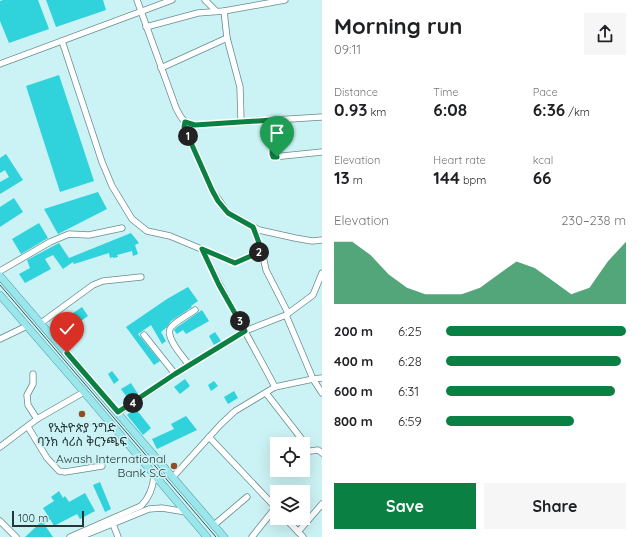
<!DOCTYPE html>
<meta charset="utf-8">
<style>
:root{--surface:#fff;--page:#f6f6f6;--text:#202124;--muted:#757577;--accent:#0b8043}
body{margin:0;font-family:Quicksand,"Noto Sans Ethiopic",sans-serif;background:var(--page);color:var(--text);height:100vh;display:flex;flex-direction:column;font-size:15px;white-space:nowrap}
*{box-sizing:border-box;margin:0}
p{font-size:13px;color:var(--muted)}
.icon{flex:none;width:22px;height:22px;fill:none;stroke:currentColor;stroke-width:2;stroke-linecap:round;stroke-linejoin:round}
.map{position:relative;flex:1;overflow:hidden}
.details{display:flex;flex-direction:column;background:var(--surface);width:316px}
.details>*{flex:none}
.controls{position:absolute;left:270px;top:437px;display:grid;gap:8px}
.controls a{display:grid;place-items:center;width:40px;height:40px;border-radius:0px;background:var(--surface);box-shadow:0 4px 16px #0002;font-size:20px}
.scale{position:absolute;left:12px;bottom:10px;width:72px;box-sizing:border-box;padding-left:4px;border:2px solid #263637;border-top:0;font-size:11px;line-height:14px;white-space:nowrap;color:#263637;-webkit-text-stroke:3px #cbf2f4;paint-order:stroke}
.pin{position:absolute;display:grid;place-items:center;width:34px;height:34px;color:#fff;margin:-41px -17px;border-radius:50% 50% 50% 0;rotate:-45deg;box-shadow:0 0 4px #0007}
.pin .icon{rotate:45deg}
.km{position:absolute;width:20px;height:20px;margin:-10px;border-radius:50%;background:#222;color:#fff;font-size:11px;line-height:20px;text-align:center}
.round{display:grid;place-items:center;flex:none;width:42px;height:42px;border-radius:0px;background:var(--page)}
.summary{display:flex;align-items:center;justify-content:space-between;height:68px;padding:0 12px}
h1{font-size:22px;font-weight:700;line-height:30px}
.stats{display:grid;grid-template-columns:repeat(3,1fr);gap:6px;height:68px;padding:4px 12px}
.stats div{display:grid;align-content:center}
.stats b{font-size:17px;font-weight:700}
.stats small{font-size:11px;font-weight:400}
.stats p{font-size:11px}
.chart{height:112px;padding:8px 12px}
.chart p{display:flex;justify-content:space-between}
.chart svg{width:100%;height:72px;margin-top:4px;fill:var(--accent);opacity:.7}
.action{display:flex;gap:8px;margin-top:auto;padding:8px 12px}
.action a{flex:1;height:46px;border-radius:0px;background:var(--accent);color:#fff;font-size:16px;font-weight:700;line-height:46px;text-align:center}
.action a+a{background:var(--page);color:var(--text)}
ul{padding:0 12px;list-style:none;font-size:13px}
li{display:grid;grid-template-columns:64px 48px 1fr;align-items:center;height:30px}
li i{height:10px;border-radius:5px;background:var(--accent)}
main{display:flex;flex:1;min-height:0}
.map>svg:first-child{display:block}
.building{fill:#30d2dc}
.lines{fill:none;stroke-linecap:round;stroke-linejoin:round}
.minor-casing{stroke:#688c8e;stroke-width:7}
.major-casing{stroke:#469da4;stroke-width:8}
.minor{stroke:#fff;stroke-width:5.5}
.major{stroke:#9be6eb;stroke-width:7}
.tram{stroke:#3c4f50;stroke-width:1}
.route-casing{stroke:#fff;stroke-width:8}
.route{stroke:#0b8043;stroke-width:5}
.poi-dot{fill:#924e21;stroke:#cbf2f4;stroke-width:1.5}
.labels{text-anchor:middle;stroke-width:3.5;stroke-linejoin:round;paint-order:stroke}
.poi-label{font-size:12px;fill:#263637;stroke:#cbf2f4}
</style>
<main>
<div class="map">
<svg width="322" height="537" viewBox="0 0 322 537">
<rect width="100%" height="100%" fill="#cbf2f4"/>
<g class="building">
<polygon points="3,0 38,0 49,29 9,43 0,21 0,1"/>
<polygon points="46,0 103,0 106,10 56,27"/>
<polygon points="59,75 94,181 60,192 26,86"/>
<polygon points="6,154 23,180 0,194 0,182 9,177 5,170 0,173 0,158"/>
<polygon points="98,192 107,209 58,234 44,209"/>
<polygon points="14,198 23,212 0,227 0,207"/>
<polygon points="39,223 48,238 21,254 12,239"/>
<polygon points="131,233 139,243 135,245 138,254 133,256 132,251 117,255 118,257 113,258 113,257 110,258 109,253 74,264 73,262 63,269 53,255 45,259 51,269 25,283 19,274 30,268 27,260 59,243 69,258"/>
<polygon points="188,287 198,301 191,306 192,307 171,321 166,328 161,332 166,341 162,344 151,325 138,334 160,361 154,365 126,327 167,299"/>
<polygon points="82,307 88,316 67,331 60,322"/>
<polygon points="202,310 209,321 186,334 183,330 177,334 174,330 177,327"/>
<polygon points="215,332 221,341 214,345 209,336"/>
<polygon points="112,371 119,380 114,384 108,374"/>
<polygon points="185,379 190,386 180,394 174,387"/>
<polygon points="214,381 218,386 211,391 208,385"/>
<polygon points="131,383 138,394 129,400 121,389"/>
<polygon points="234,391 238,398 228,404 224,397"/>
<polygon points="135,408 151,428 143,435 127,415"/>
<polygon points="186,416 197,430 157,449 152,439 174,429 171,424"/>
<polygon points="100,482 111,509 105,512 93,485"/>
<polygon points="59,491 63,498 65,496 69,502 85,493 95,511 80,519 77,514 54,526 50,519 44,524 53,537 25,537 39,524 38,523 48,516 43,508 54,501 51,497"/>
</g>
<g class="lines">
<defs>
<g id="minor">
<path d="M137,0L176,108C181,118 184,124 195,125L322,117"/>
<polyline points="205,0 215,10"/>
<polyline points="224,11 227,38 240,87 241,121"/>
<polyline points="146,27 198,13 224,11 285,0"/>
<polyline points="62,41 102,162 112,186 132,219 147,231 170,236 235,263 262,251"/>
<polyline points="0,64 172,0"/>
<polyline points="161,68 227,38"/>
<polyline points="273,120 272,154 273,157 322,152"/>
<polyline points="185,122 184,127 212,190 228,213 259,230 295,238 312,241 322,240"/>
<polyline points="253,227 262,251 266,270 288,313"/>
<path d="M202,249C224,296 251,341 275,387"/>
<polyline points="0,271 50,242 69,234 89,235 122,228"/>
<polyline points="286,315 313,379 322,393"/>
<polyline points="41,323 93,285 103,281 141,277"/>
<polyline points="144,335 175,374"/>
<polyline points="0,339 27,326"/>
<path d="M189,365C184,358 166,339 170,329C172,323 190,314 195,310"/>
<polyline points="33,374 33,384 27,395 28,405 37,419"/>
<polyline points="266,393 304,442"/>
<polyline points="119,412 175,374 245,331 286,315 313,295 322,273"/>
<polyline points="28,427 47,458 59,471 65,472 102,466"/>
<polyline points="209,437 277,509"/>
<polyline points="0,447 37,419 84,392"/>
<polyline points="303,452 318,450 322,453"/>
<polyline points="173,477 221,424 235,411 275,387 313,379 322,378"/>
<polyline points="285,518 303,537"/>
<polyline points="0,521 16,537"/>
<polyline points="113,524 118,537"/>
<polyline points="214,525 247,497"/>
<polyline points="298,532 322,504"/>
<path d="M70,537L141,506C150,497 153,488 154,476"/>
<polyline points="80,537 149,509 162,508 186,512"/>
<polyline points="252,537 275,508"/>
</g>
<g id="major">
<polyline points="0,276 224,537"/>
<polyline points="0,295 84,392 207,537"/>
</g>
</defs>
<use href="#minor" class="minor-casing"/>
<use href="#major" class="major-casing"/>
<use href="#minor" class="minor"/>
<use href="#major" class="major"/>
<polyline class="tram" points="0,285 216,537"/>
</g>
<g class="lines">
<defs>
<polyline id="route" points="67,353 118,412 175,374 245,331 219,285 202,249 235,263 262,251 253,227 228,213 218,201 212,190 184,127 185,122 195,125 273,120 272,154 273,157 277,157"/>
</defs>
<use href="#route" class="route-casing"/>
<use href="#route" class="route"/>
</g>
<g class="poi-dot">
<circle cx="82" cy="414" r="4"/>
<circle cx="174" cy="466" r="4"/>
</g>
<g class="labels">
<g class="poi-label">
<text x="82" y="432">የኢትዮጵያ ንግድ<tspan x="82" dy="14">ባንክ ሳሪስ ቅርንጫፍ</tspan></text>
<text x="166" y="463" text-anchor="end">Awash International<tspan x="166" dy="14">Bank S.C</tspan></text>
</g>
</g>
</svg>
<div class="controls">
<a><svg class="icon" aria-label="locate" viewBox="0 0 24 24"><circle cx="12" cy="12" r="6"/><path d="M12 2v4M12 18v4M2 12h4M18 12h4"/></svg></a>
<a><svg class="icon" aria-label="layers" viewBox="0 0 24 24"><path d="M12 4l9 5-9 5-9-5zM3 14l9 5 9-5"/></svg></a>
</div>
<div class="scale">100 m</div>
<div class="pin" style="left:277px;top:157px;background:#1e9e55"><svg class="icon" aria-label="arrive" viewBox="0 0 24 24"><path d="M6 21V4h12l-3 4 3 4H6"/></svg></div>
<div class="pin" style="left:67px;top:353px;background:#d93025"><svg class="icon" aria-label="check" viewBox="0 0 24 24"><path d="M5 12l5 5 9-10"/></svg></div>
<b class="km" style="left:188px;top:136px">1</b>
<b class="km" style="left:259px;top:252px">2</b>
<b class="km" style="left:240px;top:321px">3</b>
<b class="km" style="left:133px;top:403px">4</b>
</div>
<section class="details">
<div class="summary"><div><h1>Morning run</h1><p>09:11</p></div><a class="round"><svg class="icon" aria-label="share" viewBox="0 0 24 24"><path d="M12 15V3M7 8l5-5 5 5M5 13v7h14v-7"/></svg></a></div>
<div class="stats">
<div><p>Distance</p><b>0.93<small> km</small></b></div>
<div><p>Time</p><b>6:08</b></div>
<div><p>Pace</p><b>6:36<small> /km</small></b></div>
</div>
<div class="stats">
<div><p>Elevation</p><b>13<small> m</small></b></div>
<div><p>Heart rate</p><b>144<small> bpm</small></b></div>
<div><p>kcal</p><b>66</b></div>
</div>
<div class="chart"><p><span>Elevation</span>230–238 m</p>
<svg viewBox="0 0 160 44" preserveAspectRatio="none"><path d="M0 44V6L10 6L20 14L30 26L40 34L50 38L60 38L70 38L80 34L90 26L100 18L110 22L120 30L130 38L140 34L150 18L160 6V44z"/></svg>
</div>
<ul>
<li><b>200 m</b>6:25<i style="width:100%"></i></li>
<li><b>400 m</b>6:28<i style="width:97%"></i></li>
<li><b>600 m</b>6:31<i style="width:94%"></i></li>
<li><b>800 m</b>6:59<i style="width:71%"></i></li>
</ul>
<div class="action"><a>Save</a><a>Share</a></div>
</section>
</main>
